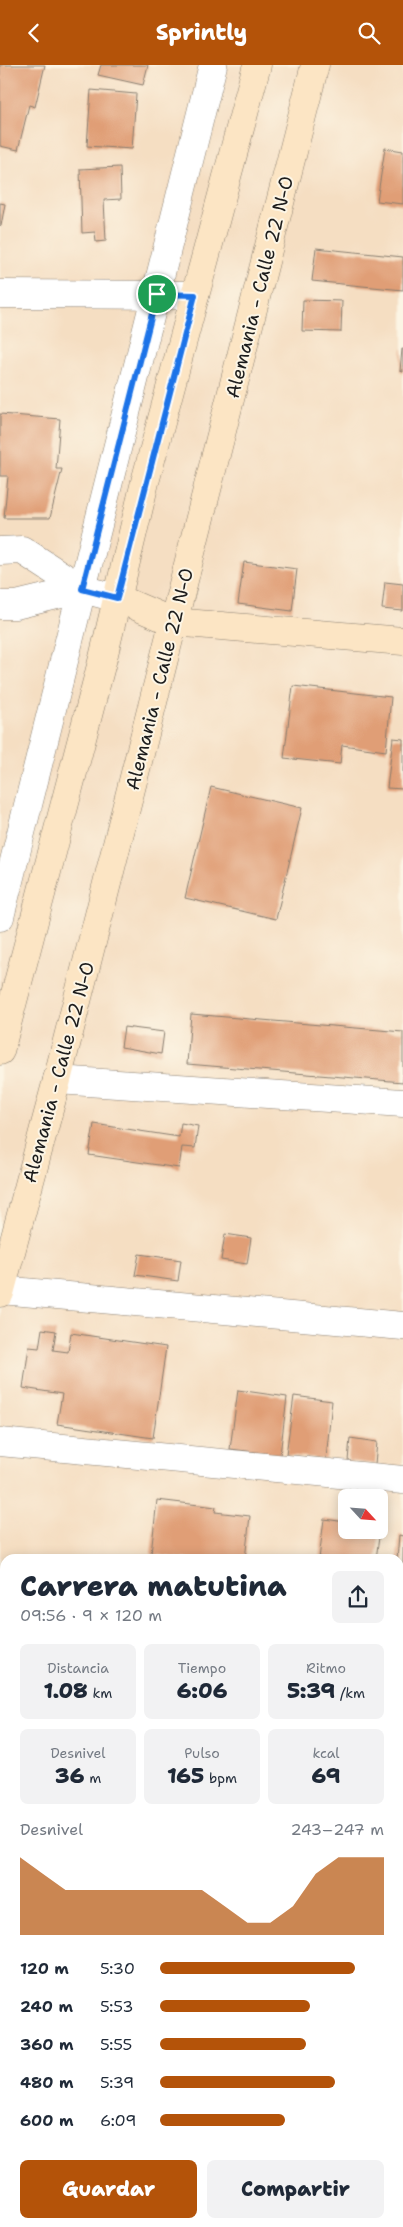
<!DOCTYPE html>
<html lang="es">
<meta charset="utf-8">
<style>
:root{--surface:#fff;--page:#f2f2f3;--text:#1f2937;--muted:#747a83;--accent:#b45309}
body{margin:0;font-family:"Shantell Sans",sans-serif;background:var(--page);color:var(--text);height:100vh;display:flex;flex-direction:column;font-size:19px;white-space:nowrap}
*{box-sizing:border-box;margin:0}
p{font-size:16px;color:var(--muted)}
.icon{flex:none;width:28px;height:28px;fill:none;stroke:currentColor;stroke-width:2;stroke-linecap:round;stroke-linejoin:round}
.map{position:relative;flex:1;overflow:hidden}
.panel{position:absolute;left:0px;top:1489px;width:404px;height:674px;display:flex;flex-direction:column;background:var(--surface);border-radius:15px 15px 0 0;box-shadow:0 2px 12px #0003}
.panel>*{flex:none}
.needle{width:32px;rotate:116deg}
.buttons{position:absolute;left:338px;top:1424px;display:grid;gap:10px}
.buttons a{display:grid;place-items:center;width:50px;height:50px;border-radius:8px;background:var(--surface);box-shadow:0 2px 12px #0003;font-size:25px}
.pin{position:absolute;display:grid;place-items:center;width:42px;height:42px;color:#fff;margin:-21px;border:2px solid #fff;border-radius:50%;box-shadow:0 1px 5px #0007}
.round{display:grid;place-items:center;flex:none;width:52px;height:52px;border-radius:8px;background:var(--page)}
.overview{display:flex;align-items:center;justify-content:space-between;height:85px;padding:0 20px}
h1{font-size:28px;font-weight:800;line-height:38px}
.figures{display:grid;grid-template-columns:repeat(3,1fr);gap:8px;height:85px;padding:5px 20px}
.figures div{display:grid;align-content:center;border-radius:8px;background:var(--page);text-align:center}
.figures b{font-size:21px;font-weight:800}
.figures small{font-size:14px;font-weight:400}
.figures p{font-size:14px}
.chart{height:140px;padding:10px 20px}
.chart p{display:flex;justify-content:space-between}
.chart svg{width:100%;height:90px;margin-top:5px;fill:var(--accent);opacity:.7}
.primary-button{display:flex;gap:10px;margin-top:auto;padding:10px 20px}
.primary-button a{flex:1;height:58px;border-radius:8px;background:var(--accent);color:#fff;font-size:20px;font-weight:800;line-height:58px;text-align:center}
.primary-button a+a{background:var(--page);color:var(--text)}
ul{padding:0 20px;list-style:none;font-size:16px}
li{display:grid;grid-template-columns:80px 60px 1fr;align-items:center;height:38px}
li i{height:12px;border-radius:6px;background:var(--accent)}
header{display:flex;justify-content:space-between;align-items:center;height:65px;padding:0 20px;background:var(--accent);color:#fff;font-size:22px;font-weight:800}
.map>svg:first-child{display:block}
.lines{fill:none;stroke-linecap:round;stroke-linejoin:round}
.stream{stroke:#62aedb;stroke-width:11}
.building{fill:#e09e76}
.street-casing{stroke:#887d6f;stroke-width:29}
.secondary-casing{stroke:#887d6f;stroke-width:29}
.street{stroke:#fff;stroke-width:28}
.secondary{stroke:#fce5c4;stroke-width:28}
.route-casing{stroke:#fff;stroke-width:10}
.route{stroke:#1a73e8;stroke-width:6}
.labels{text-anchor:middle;stroke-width:4;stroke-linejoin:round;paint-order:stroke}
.street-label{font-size:19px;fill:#1c1c1c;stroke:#fcf5e5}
</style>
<header><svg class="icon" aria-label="back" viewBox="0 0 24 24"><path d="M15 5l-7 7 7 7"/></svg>Sprintly<svg class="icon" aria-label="search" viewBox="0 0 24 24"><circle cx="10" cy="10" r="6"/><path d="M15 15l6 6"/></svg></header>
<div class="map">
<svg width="403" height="2162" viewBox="0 0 403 2162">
<rect width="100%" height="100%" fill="#fcf5e5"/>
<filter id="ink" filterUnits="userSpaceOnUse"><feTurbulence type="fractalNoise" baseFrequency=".02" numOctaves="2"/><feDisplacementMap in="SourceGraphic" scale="10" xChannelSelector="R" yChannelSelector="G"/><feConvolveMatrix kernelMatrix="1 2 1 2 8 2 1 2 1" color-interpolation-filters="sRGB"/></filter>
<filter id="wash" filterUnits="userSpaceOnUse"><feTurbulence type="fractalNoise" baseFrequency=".0096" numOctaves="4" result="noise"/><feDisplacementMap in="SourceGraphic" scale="20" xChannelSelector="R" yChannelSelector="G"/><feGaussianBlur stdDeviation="1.12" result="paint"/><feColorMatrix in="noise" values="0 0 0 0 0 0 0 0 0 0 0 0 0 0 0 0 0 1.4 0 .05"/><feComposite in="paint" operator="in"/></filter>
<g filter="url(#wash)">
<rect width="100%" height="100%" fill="#f5dec2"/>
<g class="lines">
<g class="stream">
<polyline points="0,1699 5,1700"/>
<polyline points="399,1785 403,1785"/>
</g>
</g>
<g id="blocks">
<g class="building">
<polygon points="0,0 45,0 35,42 29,40 18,85 0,81"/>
<polygon points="101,0 148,0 143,20 98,10"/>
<polygon points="91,25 136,29 132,84 87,81"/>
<polygon points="385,83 403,86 403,139 377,136"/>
<polygon points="120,102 121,134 104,135 106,176 96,177 95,167 82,168 80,104"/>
<polygon points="0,138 5,139 1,161 0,160"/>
<polygon points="316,183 403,192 403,225 312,216"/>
<polygon points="303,235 342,236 341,267 302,266"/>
<polygon points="402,284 403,284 403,307 400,306"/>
<polygon points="0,349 60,354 56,404 62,404 50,453 4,453 8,411 0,411"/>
<polygon points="244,497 297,504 292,546 238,539"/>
<polygon points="385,517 403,519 403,546 382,544"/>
<polygon points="293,621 391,632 386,686 342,680 340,699 284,693"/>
<polygon points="393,673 403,674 403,724 387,723"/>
<polygon points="211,722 302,743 276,854 185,833"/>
<polygon points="191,949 403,967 403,1017 187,999"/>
<polygon points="124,962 164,967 161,989 121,982"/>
<polygon points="181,1058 198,1061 195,1083 182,1082 179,1103 89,1090 94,1059 179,1072"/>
<polygon points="225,1169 251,1173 247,1199 221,1195"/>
<polygon points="139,1189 181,1195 178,1216 135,1210"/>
<polygon points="42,1264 56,1266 53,1285 68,1287 71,1268 166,1282 153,1373 57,1359 62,1329 23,1323 29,1282 39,1283"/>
<polygon points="238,1325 287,1332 280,1390 230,1384"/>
<polygon points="294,1331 332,1336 326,1394 286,1390"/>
<polygon points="350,1373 377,1377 375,1399 348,1396"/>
<polygon points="157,1435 216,1442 215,1447 250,1451 245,1494 183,1494 151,1489"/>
<polygon points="324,1454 346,1457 346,1465 380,1465 376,1494 319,1494"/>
<polygon points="399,1470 403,1471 403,1501 399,1501 399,1494 397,1494"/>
<polygon points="0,1524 5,1525 5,1574 0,1573"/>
<rect x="399" y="1585" width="4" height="38"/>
<polygon points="0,2112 5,2112 5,2158 13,2158 13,2162 0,2162"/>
<polygon points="195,2158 215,2161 215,2162 194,2162"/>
</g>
</g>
</g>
<g filter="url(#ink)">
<use href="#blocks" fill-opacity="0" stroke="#887d6f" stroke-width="1"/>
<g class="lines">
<defs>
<g id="street">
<polyline points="0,229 195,230"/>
<polyline points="0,486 22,485 82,524 117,533"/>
<polyline points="0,540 16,540 82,524"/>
<polyline points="0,852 213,0"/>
<polyline points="57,1015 403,1038"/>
<polyline points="1,1225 403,1261"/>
<polyline points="0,1377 403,1415"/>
<polyline points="0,1599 5,1601"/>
<polyline points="399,1710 403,1710"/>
<polyline points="0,2077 5,2077"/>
<polyline points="399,2106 403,2106"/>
<polyline points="174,2162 174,2158"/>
<polyline points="375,2162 375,2158"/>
</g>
<g id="secondary">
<polyline points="117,533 173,557 403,576"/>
<polyline points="0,986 103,593 145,417 257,0"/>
<polyline points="0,1228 57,1015 315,0"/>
</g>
</defs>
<use href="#street" class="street-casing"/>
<use href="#secondary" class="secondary-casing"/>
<use href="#street" class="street"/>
<use href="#secondary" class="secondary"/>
</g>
</g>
<g class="lines" filter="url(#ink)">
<defs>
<polygon id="route" points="157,229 195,230 117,533 82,524"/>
</defs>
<use href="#route" class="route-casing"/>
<use href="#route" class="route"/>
</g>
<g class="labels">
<g class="street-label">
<text transform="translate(259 222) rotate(-76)" y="7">Alemania - Calle 22 N-O</text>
<text transform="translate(159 614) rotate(-76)" y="7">Alemania - Calle 22 N-O</text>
<text transform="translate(58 1007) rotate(-75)" y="7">Alemania - Calle 22 N-O</text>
</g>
</g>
</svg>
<div class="buttons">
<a><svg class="needle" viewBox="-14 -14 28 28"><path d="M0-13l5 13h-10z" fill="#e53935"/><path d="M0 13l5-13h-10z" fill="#747a83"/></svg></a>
</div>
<div class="pin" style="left:157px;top:229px;background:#1e9e55"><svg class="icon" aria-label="arrive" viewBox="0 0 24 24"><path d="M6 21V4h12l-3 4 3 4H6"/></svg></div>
<section class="panel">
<div class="overview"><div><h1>Carrera matutina</h1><p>09:56 · 9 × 120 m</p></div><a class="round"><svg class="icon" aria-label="share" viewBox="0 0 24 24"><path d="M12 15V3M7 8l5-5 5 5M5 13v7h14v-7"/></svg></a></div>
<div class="figures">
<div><p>Distancia</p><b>1.08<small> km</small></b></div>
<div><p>Tiempo</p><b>6:06</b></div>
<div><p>Ritmo</p><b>5:39<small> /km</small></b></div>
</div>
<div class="figures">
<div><p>Desnivel</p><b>36<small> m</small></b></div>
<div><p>Pulso</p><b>165<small> bpm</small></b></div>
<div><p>kcal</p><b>69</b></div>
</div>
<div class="chart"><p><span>Desnivel</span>243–247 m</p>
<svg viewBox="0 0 160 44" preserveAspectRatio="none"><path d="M0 44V6L10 14L20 22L30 22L40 22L50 22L60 22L70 22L80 22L90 30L100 38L110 38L120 30L130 14L140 6L150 6L160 6V44z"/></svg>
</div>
<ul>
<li><b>120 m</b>5:30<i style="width:87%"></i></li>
<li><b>240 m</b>5:53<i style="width:67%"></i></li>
<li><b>360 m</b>5:55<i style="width:65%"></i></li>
<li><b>480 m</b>5:39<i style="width:78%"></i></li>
<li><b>600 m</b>6:09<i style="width:56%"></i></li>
</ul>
<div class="primary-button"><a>Guardar</a><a>Compartir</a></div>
</section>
</div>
